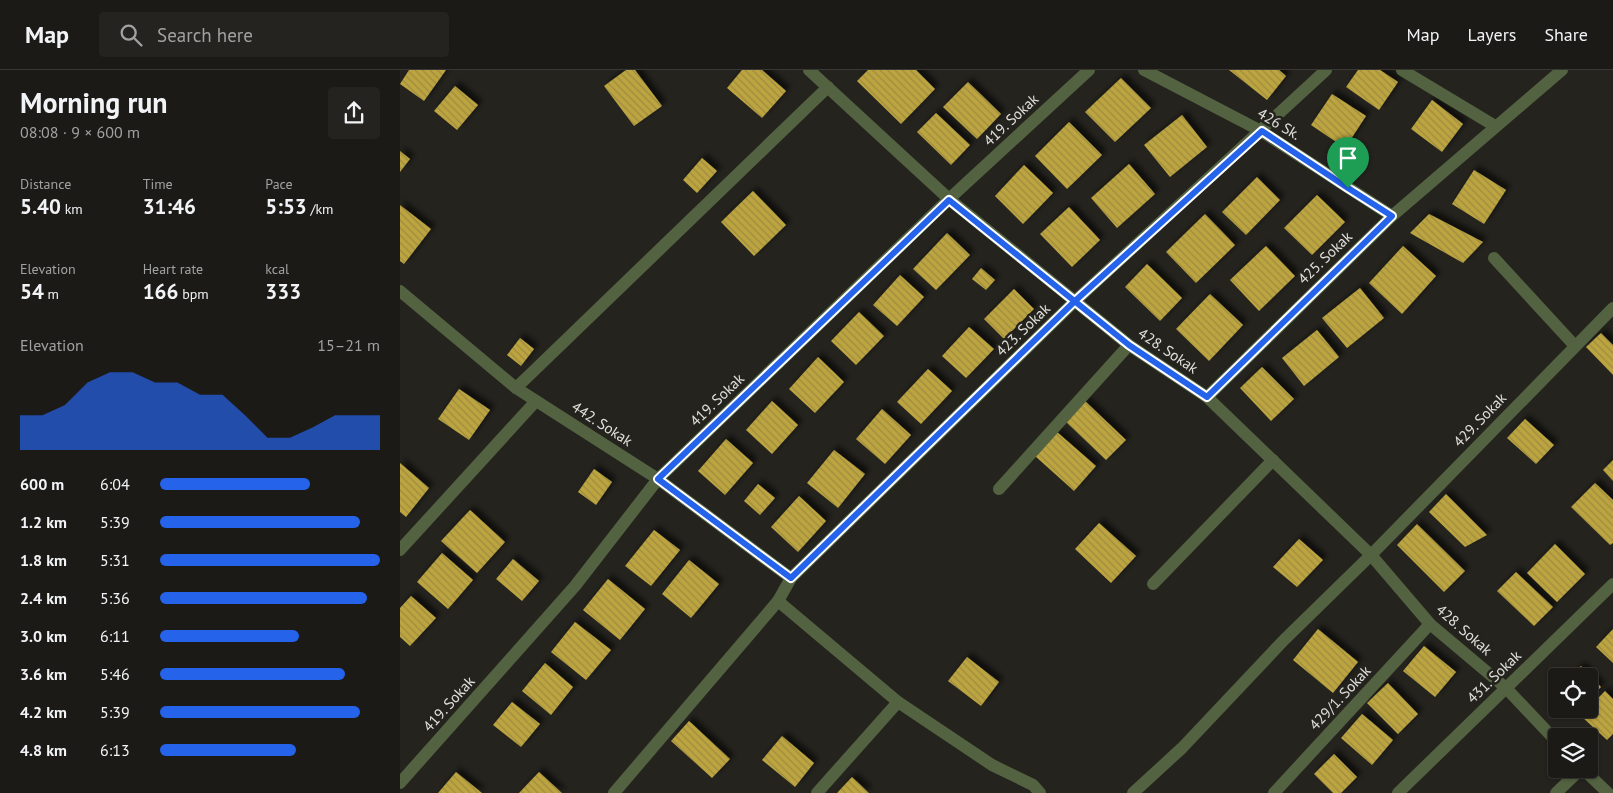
<!DOCTYPE html>
<meta charset="utf-8">
<style>
:root{--surface:#1b1a16;--page:#24231f;--text:#f1f3f6;--muted:#a0a1a1;--line:#393835;--accent:#2563eb}
body{margin:0;font-family:"PT Sans",sans-serif;background:var(--page);color:var(--text);height:100vh;display:flex;flex-direction:column;font-size:19px;white-space:nowrap}
*{box-sizing:border-box;margin:0}
p{font-size:16px;color:var(--muted)}
.icon{flex:none;width:28px;height:28px;fill:none;stroke:currentColor;stroke-width:2;stroke-linecap:round;stroke-linejoin:round}
.map{position:relative;flex:1;overflow:hidden}
.sheet{display:flex;flex-direction:column;background:var(--surface);width:400px}
.sheet>*{flex:none}
.tools{position:absolute;left:1148px;top:598px;display:grid;gap:10px}
.tools a{display:grid;place-items:center;width:50px;height:50px;border-radius:5px;background:var(--surface);box-shadow:0 1px 4px #0004,0 0 0 1px var(--line);font-size:25px}
.pin{position:absolute;display:grid;place-items:center;width:42px;height:42px;color:#fff;margin:-51px -21px;border-radius:50% 50% 50% 0;rotate:-45deg;box-shadow:0 0 5px #0007}
.pin .icon{rotate:45deg}
.round{display:grid;place-items:center;flex:none;width:52px;height:52px;border-radius:5px;background:var(--page)}
.head{display:flex;align-items:center;justify-content:space-between;height:85px;padding:0 20px}
h1{font-size:28px;font-weight:700;line-height:38px}
.figures{display:grid;grid-template-columns:repeat(3,1fr);gap:8px;height:85px;padding:5px 20px}
.figures div{display:grid;align-content:center}
.figures b{font-size:21px;font-weight:700}
.figures small{font-size:14px;font-weight:400}
.figures p{font-size:14px}
.chart{height:140px;padding:10px 20px}
.chart p{display:flex;justify-content:space-between}
.chart svg{width:100%;height:90px;margin-top:5px;fill:var(--accent);opacity:.7}
ul{padding:0 20px;list-style:none;font-size:16px}
li{display:grid;grid-template-columns:80px 60px 1fr;align-items:center;height:38px}
li i{height:12px;border-radius:6px;background:var(--accent)}
header{display:flex;align-items:center;gap:30px;box-sizing:border-box;height:70px;padding:0 25px;background:var(--surface);border-bottom:1px solid var(--line)}
header strong{font-size:24px}
nav{display:flex;gap:28px;margin-inline-start:auto;font-size:18px}
.search{width:350px;height:45px;background:var(--page);display:flex;align-items:center;gap:12px;box-sizing:border-box;padding:0 18px;border-radius:5px;color:var(--muted);font-size:19px}
main{display:flex;flex:1;min-height:0}
.map>svg:first-child{display:block}
.building{fill:url(#building-back-hatch);filter:url(#shadow)}
.lines{fill:none;stroke-linecap:round;stroke-linejoin:round}
.minor{stroke:#536240;stroke-width:12}
.route-casing{stroke:#fff;stroke-width:10}
.route{stroke:#2563eb;stroke-width:6}
.labels{text-anchor:middle;stroke-width:5;stroke-linejoin:round;paint-order:stroke}
.street-label{font-size:15px;fill:#e0dfdb;stroke:#24231e}
</style>
<header>
<strong>Map</strong>
<div class="search"><svg class="icon" aria-label="search" viewBox="0 0 24 24"><circle cx="10" cy="10" r="6"/><path d="M15 15l6 6"/></svg>Search here</div>
<nav><a>Map</a><a>Layers</a><a>Share</a></nav>
</header>
<main>
<section class="sheet">
<div class="head"><div><h1>Morning run</h1><p>08:08 · 9 × 600 m</p></div><a class="round"><svg class="icon" aria-label="share" viewBox="0 0 24 24"><path d="M12 15V3M7 8l5-5 5 5M5 13v7h14v-7"/></svg></a></div>
<div class="figures">
<div><p>Distance</p><b>5.40<small> km</small></b></div>
<div><p>Time</p><b>31:46</b></div>
<div><p>Pace</p><b>5:53<small> /km</small></b></div>
</div>
<div class="figures">
<div><p>Elevation</p><b>54<small> m</small></b></div>
<div><p>Heart rate</p><b>166<small> bpm</small></b></div>
<div><p>kcal</p><b>333</b></div>
</div>
<div class="chart"><p><span>Elevation</span>15–21 m</p>
<svg viewBox="0 0 160 44" preserveAspectRatio="none"><path d="M0 44V27L10 27L20 22L30 11L40 6L50 6L60 11L70 11L80 17L90 17L100 27L110 38L120 38L130 33L140 27L150 27L160 27V44z"/></svg>
</div>
<ul>
<li><b>600 m</b>6:04<i style="width:68%"></i></li>
<li><b>1.2 km</b>5:39<i style="width:91%"></i></li>
<li><b>1.8 km</b>5:31<i style="width:100%"></i></li>
<li><b>2.4 km</b>5:36<i style="width:94%"></i></li>
<li><b>3.0 km</b>6:11<i style="width:63%"></i></li>
<li><b>3.6 km</b>5:46<i style="width:84%"></i></li>
<li><b>4.2 km</b>5:39<i style="width:91%"></i></li>
<li><b>4.8 km</b>6:13<i style="width:62%"></i></li>
</ul>
</section>
<div class="map">
<svg width="1213" height="723" viewBox="0 0 1213 723">
<defs>
<pattern id="building-back-hatch" width="6" height="6" patternUnits="userSpaceOnUse" patternTransform="scale(1.25)"><rect width="6" height="6" fill="#bca43f"/><path d="M-1 5l2 2M0 0l6 6M5-1l2 2" fill="none" stroke="#9e8c40"/></pattern>
<filter id="shadow"><feDropShadow dx="4.5" dy="-4.5" stdDeviation="2.5" flood-color="#0009"/></filter>
</defs>
<rect width="100%" height="100%" fill="#24231e"/>
<g class="building">
<polygon points="9,0 46,0 24,31 0,14"/>
<polygon points="226,0 235,0 262,36 234,56 204,16"/>
<polygon points="342,0 362,0 386,21 362,48 327,18"/>
<polygon points="468,0 516,0 535,19 501,54 457,11"/>
<polygon points="829,0 879,0 886,6 867,30"/>
<polygon points="958,0 980,0 998,12 979,40 946,17"/>
<polygon points="721,8 751,38 715,72 685,42"/>
<polygon points="568,12 601,44 577,69 543,37"/>
<polygon points="55,16 78,35 57,60 34,41"/>
<polygon points="932,24 966,46 945,78 911,55"/>
<polygon points="1032,30 1063,54 1042,82 1011,59"/>
<polygon points="536,43 570,75 551,95 517,62"/>
<polygon points="782,45 807,77 770,107 744,75"/>
<polygon points="669,52 702,85 667,119 635,86"/>
<polygon points="0,81 10,89 0,102"/>
<polygon points="302,88 317,101 297,123 283,110"/>
<polygon points="729,94 755,124 717,158 691,128"/>
<polygon points="624,95 653,123 623,154 595,126"/>
<polygon points="1074,100 1106,120 1084,154 1052,134"/>
<polygon points="857,107 880,130 846,165 822,142"/>
<polygon points="353,121 386,155 354,186 321,152"/>
<polygon points="917,125 945,152 912,185 884,158"/>
<polygon points="0,135 31,159 4,194 0,191"/>
<polygon points="669,137 700,170 672,197 640,164"/>
<polygon points="805,144 835,175 796,213 766,182"/>
<polygon points="1029,144 1083,172 1063,193 1010,163"/>
<polygon points="547,163 570,185 536,220 513,199"/>
<polygon points="866,176 895,206 859,241 830,210"/>
<polygon points="1003,176 1036,206 1002,244 969,213"/>
<polygon points="747,194 782,228 760,251 725,217"/>
<polygon points="581,198 595,210 586,220 572,209"/>
<polygon points="500,205 524,227 497,256 473,235"/>
<polygon points="960,218 984,248 947,278 922,248"/>
<polygon points="614,219 634,239 604,269 584,249"/>
<polygon points="810,224 843,255 809,291 776,259"/>
<polygon points="459,242 484,266 456,295 431,271"/>
<polygon points="569,257 594,279 566,308 542,286"/>
<polygon points="917,260 939,287 904,316 882,288"/>
<polygon points="1201,263 1213,275 1213,305 1186,277"/>
<polygon points="120,268 134,279 121,296 107,285"/>
<polygon points="418,287 444,312 415,343 389,319"/>
<polygon points="862,297 894,329 871,351 840,318"/>
<polygon points="528,299 552,321 521,354 497,332"/>
<polygon points="59,319 90,340 69,370 38,349"/>
<polygon points="372,331 398,355 372,384 346,360"/>
<polygon points="685,331 726,370 706,390 665,351"/>
<polygon points="482,339 511,365 485,394 456,369"/>
<polygon points="1125,349 1154,375 1136,394 1107,368"/>
<polygon points="657,362 696,396 674,421 635,386"/>
<polygon points="326,369 353,393 325,425 298,401"/>
<polygon points="434,380 465,404 438,438 407,413"/>
<polygon points="1213,390 1213,411 1203,400"/>
<polygon points="0,393 29,418 6,447 0,442"/>
<polygon points="194,399 212,412 196,435 178,422"/>
<polygon points="1195,413 1213,430 1213,473 1210,475 1171,437"/>
<polygon points="358,414 375,428 360,445 344,431"/>
<polygon points="1046,424 1087,465 1065,477 1029,442"/>
<polygon points="399,426 426,451 398,482 371,457"/>
<polygon points="70,440 105,472 77,503 41,471"/>
<polygon points="699,453 736,486 711,513 675,479"/>
<polygon points="1017,454 1065,501 1044,522 997,475"/>
<polygon points="254,460 280,480 251,516 225,496"/>
<polygon points="899,469 923,490 897,517 873,497"/>
<polygon points="1155,474 1185,504 1157,532 1127,503"/>
<polygon points="42,483 73,510 48,539 17,512"/>
<polygon points="113,489 139,511 122,531 96,509"/>
<polygon points="289,490 319,514 291,548 262,524"/>
<polygon points="1116,502 1153,537 1134,556 1097,521"/>
<polygon points="208,509 245,539 220,570 183,540"/>
<polygon points="11,526 36,548 10,576 0,567 0,538"/>
<polygon points="175,552 211,580 186,610 151,582"/>
<polygon points="918,559 958,592 933,623 893,590"/>
<polygon points="1213,559 1213,593 1196,577"/>
<polygon points="1024,576 1056,602 1035,627 1003,601"/>
<polygon points="567,587 599,612 581,636 548,611"/>
<polygon points="145,593 173,617 151,645 122,621"/>
<polygon points="1181,596 1201,617 1189,629 1189,606 1170,606"/>
<polygon points="988,613 1018,644 998,664 967,633"/>
<polygon points="1205,621 1213,629 1213,664 1207,670 1181,646"/>
<polygon points="112,632 140,654 121,677 93,655"/>
<polygon points="962,644 993,670 972,695 941,668"/>
<polygon points="289,651 330,689 312,708 271,671"/>
<polygon points="382,666 414,693 395,717 362,690"/>
<polygon points="934,684 957,707 941,723 933,723 914,704"/>
<polygon points="56,702 82,723 38,723"/>
<polygon points="139,702 162,723 119,723"/>
<polygon points="452,707 469,723 437,723"/>
</g>
<g class="lines">
<g class="minor">
<polyline points="409,0 549,129 729,275 807,327 971,485 1030,554 1106,618 1156,671"/>
<polyline points="744,0 861,61 992,146"/>
<polyline points="1002,0 1095,56"/>
<polyline points="1094,188 1175,276"/>
<polyline points="0,221 116,318 258,409 391,508"/>
<polyline points="116,318 428,17"/>
<polyline points="807,327 992,146 1162,0"/>
<polyline points="599,419 729,275"/>
<polyline points="0,480 136,331"/>
<polyline points="753,514 873,390"/>
<polyline points="498,632 592,695 633,715 640,723"/>
<polyline points="1183,699 1208,723"/>
<polyline points="0,713 175,516 258,409 549,129 689,0"/>
<polyline points="214,723 378,531"/>
<polyline points="417,723 498,632 378,531 391,508 675,231 926,0"/>
<polyline points="733,723 782,678 884,570 971,485 1213,238"/>
<polyline points="874,723 1030,554"/>
<polyline points="998,723 1213,514"/>
<polyline points="1156,723 1181,699"/>
</g>
</g>
<g class="lines">
<defs>
<polyline id="route" points="948,118 862,61 675,231 391,508 258,409 549,130 729,275 807,327 992,146 948,118"/>
</defs>
<use href="#route" class="route-casing"/>
<use href="#route" class="route"/>
</g>
<g class="labels">
<g class="street-label">
<text transform="translate(611 50) rotate(-43)" y="5">419. Sokak</text>
<text transform="translate(879 54) rotate(31)" y="5">426 Sk.</text>
<text transform="translate(925 188) rotate(-44)" y="5">425. Sokak</text>
<text transform="translate(623 260) rotate(-44)" y="5">423. Sokak</text>
<text transform="translate(768 281) rotate(34)" y="5">428. Sokak</text>
<text transform="translate(317 330) rotate(-44)" y="5">419. Sokak</text>
<text transform="translate(1080 350) rotate(-46)" y="5">429. Sokak</text>
<text transform="translate(202 354) rotate(33)" y="5">442. Sokak</text>
<text transform="translate(1064 560) rotate(41)" y="5">428. Sokak</text>
<text transform="translate(1094 607) rotate(-44)" y="5">431. Sokak</text>
<text transform="translate(940 628) rotate(-47)" y="5">429/1. Sokak</text>
<text transform="translate(49 634) rotate(-48)" y="5">419. Sokak</text>
</g>
</g>
</svg>
<div class="tools">
<a><svg class="icon" aria-label="locate" viewBox="0 0 24 24"><circle cx="12" cy="12" r="6"/><path d="M12 2v4M12 18v4M2 12h4M18 12h4"/></svg></a>
<a><svg class="icon" aria-label="layers" viewBox="0 0 24 24"><path d="M12 4l9 5-9 5-9-5zM3 14l9 5 9-5"/></svg></a>
</div>
<div class="pin" style="left:948px;top:118px;background:#1e9e55"><svg class="icon" aria-label="arrive" viewBox="0 0 24 24"><path d="M6 21V4h12l-3 4 3 4H6"/></svg></div>
</div>
</main>
